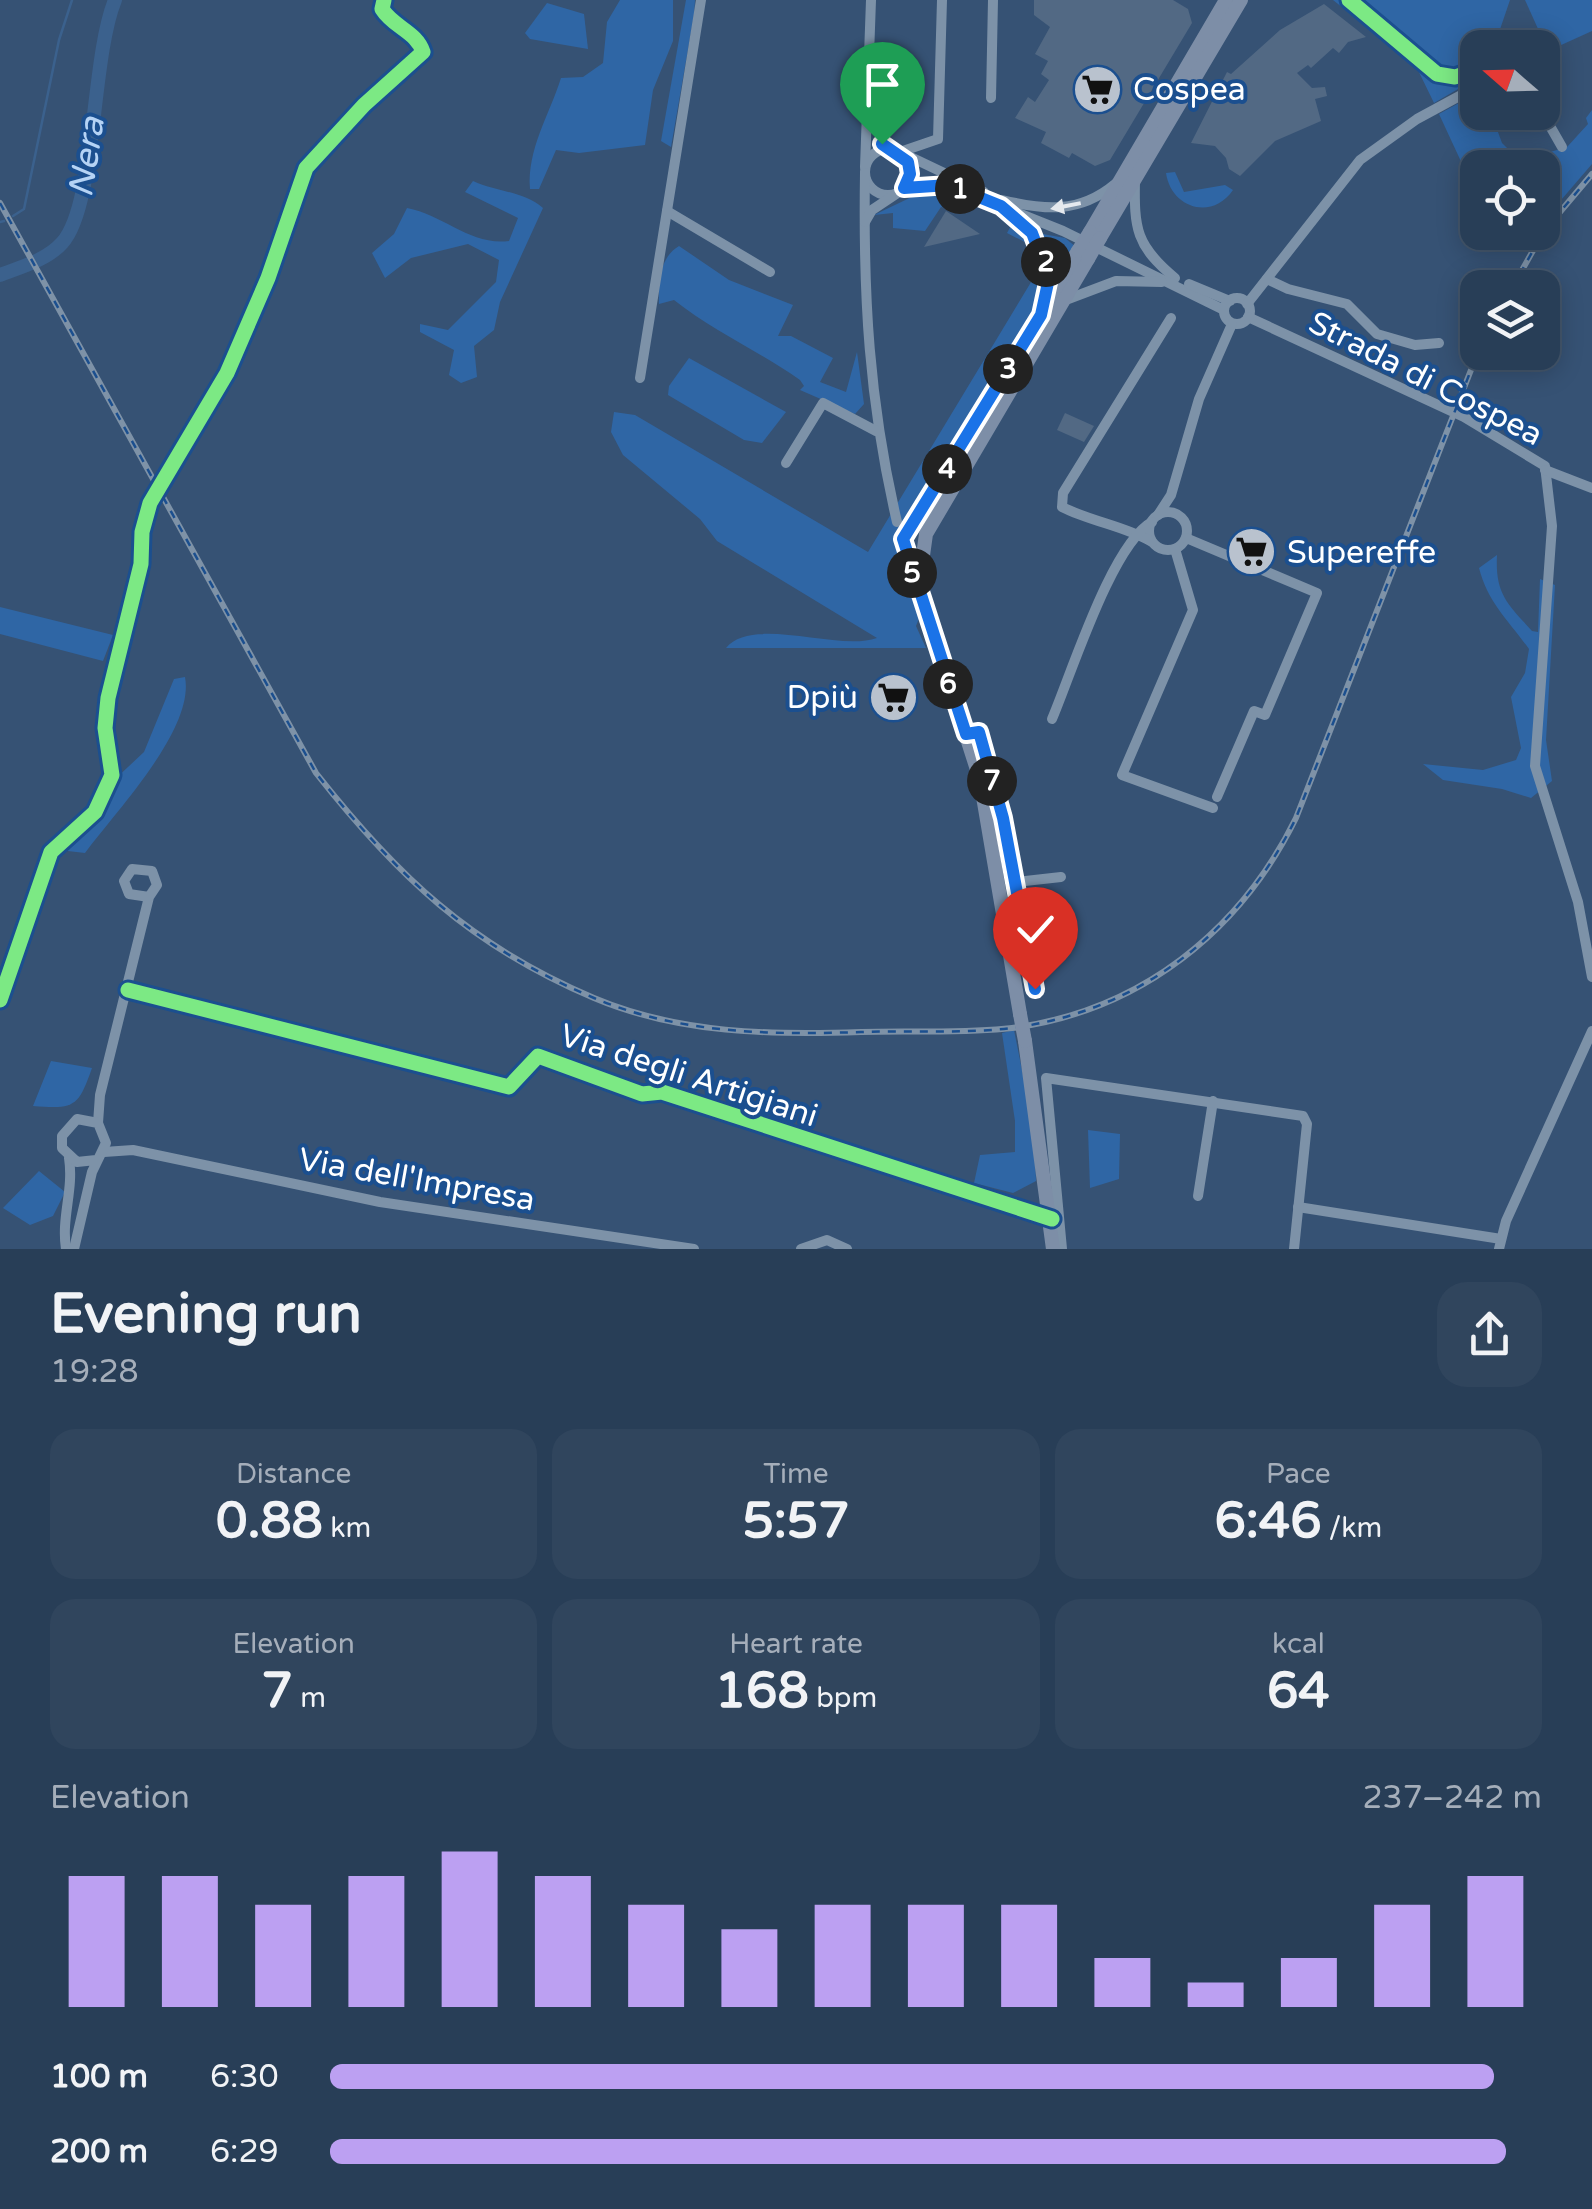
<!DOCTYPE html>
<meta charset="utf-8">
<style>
:root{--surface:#283e57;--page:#30455d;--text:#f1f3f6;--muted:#a5aeba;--line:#44576d;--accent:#bca0f2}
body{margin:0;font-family:"Varela Round",sans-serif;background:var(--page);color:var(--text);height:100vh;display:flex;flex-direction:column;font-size:38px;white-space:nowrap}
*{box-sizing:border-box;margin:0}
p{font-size:32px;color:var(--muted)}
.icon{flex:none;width:55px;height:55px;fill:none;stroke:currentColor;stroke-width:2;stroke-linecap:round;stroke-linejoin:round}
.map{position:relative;height:1249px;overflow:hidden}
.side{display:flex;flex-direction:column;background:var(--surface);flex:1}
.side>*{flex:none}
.needle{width:65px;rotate:290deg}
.fabs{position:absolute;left:1460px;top:30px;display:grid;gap:20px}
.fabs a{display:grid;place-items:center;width:100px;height:100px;border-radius:20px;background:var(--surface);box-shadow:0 5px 25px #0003,0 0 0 2px var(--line);font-size:50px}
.pin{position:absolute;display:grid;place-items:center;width:85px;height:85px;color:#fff;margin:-102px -42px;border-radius:50% 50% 50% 0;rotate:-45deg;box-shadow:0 0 10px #0007}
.pin .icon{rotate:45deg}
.km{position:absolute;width:50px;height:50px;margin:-25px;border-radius:50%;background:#222;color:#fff;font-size:28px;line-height:50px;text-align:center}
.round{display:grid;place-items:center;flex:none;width:105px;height:105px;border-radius:30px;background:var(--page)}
.headline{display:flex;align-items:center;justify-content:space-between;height:170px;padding:0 50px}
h1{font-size:55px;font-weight:700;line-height:75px}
.metrics{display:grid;grid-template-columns:repeat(3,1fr);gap:15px;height:170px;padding:10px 50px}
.metrics div{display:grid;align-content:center;border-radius:25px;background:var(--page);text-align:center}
.metrics b{font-size:50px;font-weight:700}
.metrics small{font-size:28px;font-weight:400}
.metrics p{font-size:28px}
.chart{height:280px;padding:20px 50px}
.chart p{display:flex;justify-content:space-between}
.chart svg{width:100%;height:180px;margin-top:10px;stroke:var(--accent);stroke-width:6}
ul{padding:0 50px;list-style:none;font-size:32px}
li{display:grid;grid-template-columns:160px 120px 1fr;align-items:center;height:75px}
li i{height:25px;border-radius:12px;background:var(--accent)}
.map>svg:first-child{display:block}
.green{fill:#2f66a5}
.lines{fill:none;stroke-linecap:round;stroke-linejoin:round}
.stream{stroke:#3b618d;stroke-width:2.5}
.river{stroke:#3b618d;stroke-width:14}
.building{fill:#526984}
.minor{stroke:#7d92a8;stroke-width:10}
.major{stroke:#7d8ea7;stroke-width:14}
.rail-casing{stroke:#7e92a7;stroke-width:6}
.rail{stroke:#1b4f8f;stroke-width:2.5;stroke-dasharray:8;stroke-linecap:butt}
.major-bridge{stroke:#7d8ea7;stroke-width:14}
.cycleway-casing{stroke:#1b4f8f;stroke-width:21}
.cycleway{stroke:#7ce984;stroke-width:15}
.oneway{fill:#e5e9ee}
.route-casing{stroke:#fff;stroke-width:20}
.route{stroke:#1a73e8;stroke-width:12}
.labels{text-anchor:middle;stroke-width:8;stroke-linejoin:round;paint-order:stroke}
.poi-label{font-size:32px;fill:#fff;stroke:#1b4f8f;text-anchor:start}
.street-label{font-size:32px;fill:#fff;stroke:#1b4f8f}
.water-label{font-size:35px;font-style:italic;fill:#b5d3f5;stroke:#1b4f8f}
</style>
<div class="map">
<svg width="1592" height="1249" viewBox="0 0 1592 1249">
<rect width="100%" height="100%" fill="#365274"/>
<g class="green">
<path d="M620,0H673V41L653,90L645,145L579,153L556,150L539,189H530C527,149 549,116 561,78L583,77L603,63L607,22Z"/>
<polygon points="686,0 695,0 694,15 671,147 661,141"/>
<polygon points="1333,0 1510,0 1494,47 1478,48 1477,78 1434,103 1416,66"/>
<polygon points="1525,0 1592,0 1592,31 1548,51"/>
<polygon points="547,3 584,14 588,49 530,39 525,33"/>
<polygon points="1477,93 1478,112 1491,113 1502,143 1520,161 1567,147 1588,124 1586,118 1592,110 1592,164 1543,221 1542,168 1478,168 1477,196 1439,114"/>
<path d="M1175,172L1184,192L1225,185L1233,190C1212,221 1171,208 1166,173Z"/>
<path d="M473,181C497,192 523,191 543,208L500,302L494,330L474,346L477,377L461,383L449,375L454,350L420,332V324L448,330L496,282L499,260L468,244L411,258L385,278L372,253L394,234L407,208C444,215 471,246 509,241L518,218L465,192Z"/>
<polygon points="942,189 966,194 954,210 941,207 925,231 893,228 893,213 874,215 920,193"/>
<path d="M1017,215L1037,233L1065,238L1076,247L896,542L920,616L916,626L926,648H726C752,615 838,652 877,638L717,541L700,519L623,455L611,432L614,412L635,415L868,552L1048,254L1007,233Z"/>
<path d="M679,246L729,280L793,305L778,336H791L833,358L820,382L846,392L857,352L864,404L855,414L800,390L804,386L800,380C759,351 713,331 674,300L659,304C659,282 659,258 679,246Z"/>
<polygon points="689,358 786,412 762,443 744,440 668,395 669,386"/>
<path d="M1497,555C1495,594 1507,603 1532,631L1538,632L1540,579L1555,585L1546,740L1552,781L1531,798L1502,789L1443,780L1423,764L1483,770L1516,760L1521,748L1511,697L1525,673L1529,649C1509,621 1488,603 1479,568Z"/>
<polygon points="0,607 113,635 103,661 0,634"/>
<path d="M185,677C195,729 116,811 85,853L59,850L112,782L144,752L174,679Z"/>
<polygon points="1014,1030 1034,1130 1036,1181 1013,1193 974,1183 980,1155 1015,1152 1015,1121 1002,1033"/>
<path d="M51,1061L92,1068C78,1108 74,1109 33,1106Z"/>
<polygon points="1088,1130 1120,1134 1119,1179 1090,1188"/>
<polygon points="39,1171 65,1192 53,1216 30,1225 3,1208"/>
</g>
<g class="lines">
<g class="stream">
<polyline points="13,216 24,209 59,40 72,0"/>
<polyline points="0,222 4,221"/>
</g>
<path class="river" d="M0,275C21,267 47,260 62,243C96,206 91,58 115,0"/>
</g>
<g class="building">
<polygon points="1034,0 1173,0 1188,9 1192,23 1110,160 1095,166 1072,153 1069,158 1041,143 1046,132 1015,118 1028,97 1035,102 1049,80 1041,74 1048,61 1035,54 1050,27 1034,15"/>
<polygon points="1324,4 1366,37 1348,42 1339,53 1333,48 1311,68 1308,65 1297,73 1312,88 1325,87 1327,96 1315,99 1321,121 1275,141 1240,176 1229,169 1226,158 1215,146 1191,143 1227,72 1231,74 1280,30"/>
<polygon points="946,211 980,234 924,247"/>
<polygon points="1065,413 1094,426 1084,442 1057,430"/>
</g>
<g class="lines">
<g class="minor">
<polyline points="991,98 993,0"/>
<polyline points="1542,112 1562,147"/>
<circle cx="888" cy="172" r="23"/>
<polyline points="900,152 938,139 942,0"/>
<polyline points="900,152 984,192"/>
<polyline points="865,167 871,0"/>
<path d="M865,173C863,296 869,402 897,522"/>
<path d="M1135,179C1134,229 1136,246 1175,278"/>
<polyline points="905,188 949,185 1063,231 1224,310"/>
<path d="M1002,200C1044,210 1079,214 1115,184"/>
<polyline points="667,211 770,272"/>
<path d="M1010,213C1038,236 1051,260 1046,297"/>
<polyline points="865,222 872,210 896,194"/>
<polyline points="1267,279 1288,289 1347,304 1377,334 1415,345 1439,343"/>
<polyline points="1189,284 1230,301"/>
<circle cx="1237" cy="311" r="13"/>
<polyline points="1063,301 1116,281 1162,282"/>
<polyline points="1247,304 1360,160 1417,119 1478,86"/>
<polyline points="1248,317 1464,417 1545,466 1552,526 1535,766 1578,902 1592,977"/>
<polyline points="640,378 701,0"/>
<polyline points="786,463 823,403 876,431"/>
<polyline points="1545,470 1592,488"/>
<circle cx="1168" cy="531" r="19"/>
<polyline points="1158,515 1171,495 1199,399 1232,324"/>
<polyline points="1186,538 1317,593 1265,715 1254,711 1217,797"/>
<path d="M1152,542C1125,526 1092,522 1062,507L1063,493L1171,318"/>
<polyline points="1175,549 1193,610 1122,775 1213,808"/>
<path d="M1052,719C1072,672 1112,544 1152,522"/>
<polyline points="966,734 979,732 1003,817 1035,989"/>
<polyline points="1016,882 1061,877"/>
<polyline points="128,990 509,1087 538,1056 642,1094 662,1092 1051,1219"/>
<path d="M0,1000L51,852L95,812L112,775L105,728L108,698L141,564L142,532L150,503L227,373L268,278L306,168L364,105L423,52C417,32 393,27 382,9L384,0"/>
<polyline points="98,1123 100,1095 149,897 157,885 152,871 132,869 124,881 129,894 149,897"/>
<polyline points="104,1152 133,1150 380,1202 694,1249"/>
<polyline points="1198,1196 1213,1101"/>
<polyline points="1298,1207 1501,1239"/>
<path d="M66,1249C61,1217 74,1190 69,1158"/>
<polyline points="74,1249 92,1172 106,1143 98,1123 77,1119 62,1136 62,1148 77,1162 96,1160"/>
<polyline points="801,1249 827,1240 847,1249"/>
<polyline points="1062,1249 1046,1078 1303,1116 1307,1124 1294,1249"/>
<polyline points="1499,1249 1506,1221 1592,1031"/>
</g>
<g class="major">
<polyline points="1090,232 1226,0"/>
<polyline points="1100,238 1241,0"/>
<polyline points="919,584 926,534 1088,259"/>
<polyline points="1020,1014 980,779 903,539 1078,251"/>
<polyline points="1025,1041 1053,1249"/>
</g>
<defs>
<g id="rail">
<path d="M0,203L316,773C397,876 471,946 594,998C679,1034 771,1035 861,1032C911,1030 963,1034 1012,1028C1140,1011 1240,932 1296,818L1478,352"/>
<polyline points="1512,288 1544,231 1592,174"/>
</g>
</defs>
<use href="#rail" class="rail-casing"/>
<use href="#rail" class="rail"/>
<g class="major-bridge">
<polyline points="1078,251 1090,232"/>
<polyline points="1088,259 1100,238"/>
<polyline points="1020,1014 1025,1041"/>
</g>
<defs>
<g id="cycleway">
<polyline points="1349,0 1437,74 1455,77 1478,69"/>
<polyline points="128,990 509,1087 538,1056 642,1094 662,1092 1052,1219"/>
<path d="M0,1000L51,852L95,812L112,775L105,728L108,698L141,564L142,532L150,503L227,373L268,278L306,168L364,105L423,52C417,32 393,27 382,9L384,0"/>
</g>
</defs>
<use href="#cycleway" class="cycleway-casing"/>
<use href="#cycleway" class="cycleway"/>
</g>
<defs><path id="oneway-solid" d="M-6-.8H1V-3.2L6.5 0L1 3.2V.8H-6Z" transform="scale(2.5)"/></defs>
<use class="oneway" href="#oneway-solid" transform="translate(1066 206) rotate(169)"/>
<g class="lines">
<defs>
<polyline id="route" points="882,144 908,162 910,174 904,188 949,185 1001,206 1032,233 1049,278 1041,315 903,539 966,734 979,732 1003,818 1035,989"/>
</defs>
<use href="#route" class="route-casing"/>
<use href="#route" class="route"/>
</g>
<defs>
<symbol id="supermarket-disc" viewBox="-11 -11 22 22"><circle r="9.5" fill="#b9c2ce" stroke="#1b4f8f"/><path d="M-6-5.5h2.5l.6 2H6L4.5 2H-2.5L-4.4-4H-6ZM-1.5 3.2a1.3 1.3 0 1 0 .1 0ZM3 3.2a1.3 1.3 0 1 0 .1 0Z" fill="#111"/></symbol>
</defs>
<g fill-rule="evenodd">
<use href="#supermarket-disc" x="1070" y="62" width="55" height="55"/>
<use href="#supermarket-disc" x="1224" y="524" width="55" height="55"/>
<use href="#supermarket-disc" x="866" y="670" width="55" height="55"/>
</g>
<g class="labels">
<g class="poi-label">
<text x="1133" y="100">Cospea</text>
<text x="1287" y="563">Supereffe</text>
<text x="858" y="708" text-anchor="end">Dpiù</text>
</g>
<g class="street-label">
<text transform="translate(1426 378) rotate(27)" y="11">Strada di Cospea</text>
<text transform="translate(689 1075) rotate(18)" y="11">Via degli Artigiani</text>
<text transform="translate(417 1179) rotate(10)" y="11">Via dell'Impresa</text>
</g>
<g class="water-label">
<text transform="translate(86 157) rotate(-81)" y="12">Nera</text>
</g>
</g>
</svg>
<div class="fabs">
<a><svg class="needle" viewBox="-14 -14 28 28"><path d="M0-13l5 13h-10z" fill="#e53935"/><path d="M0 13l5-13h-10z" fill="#a5aeba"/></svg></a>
<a><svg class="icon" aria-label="locate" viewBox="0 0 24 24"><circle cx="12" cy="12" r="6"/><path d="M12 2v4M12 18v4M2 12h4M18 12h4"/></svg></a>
<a><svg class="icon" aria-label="layers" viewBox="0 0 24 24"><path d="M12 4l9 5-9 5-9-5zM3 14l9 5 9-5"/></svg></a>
</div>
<div class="pin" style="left:882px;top:144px;background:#1e9e55"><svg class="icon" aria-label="arrive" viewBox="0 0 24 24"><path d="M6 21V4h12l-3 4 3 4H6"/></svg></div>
<div class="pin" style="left:1035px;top:989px;background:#d93025"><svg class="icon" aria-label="check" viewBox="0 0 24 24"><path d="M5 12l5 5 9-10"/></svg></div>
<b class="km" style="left:960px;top:189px">1</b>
<b class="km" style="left:1046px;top:262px">2</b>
<b class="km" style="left:1008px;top:369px">3</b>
<b class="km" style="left:947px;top:469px">4</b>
<b class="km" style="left:912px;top:573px">5</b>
<b class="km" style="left:948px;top:684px">6</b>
<b class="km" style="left:992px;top:781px">7</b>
</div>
<section class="side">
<div class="headline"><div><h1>Evening run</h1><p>19:28</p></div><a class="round"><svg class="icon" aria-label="share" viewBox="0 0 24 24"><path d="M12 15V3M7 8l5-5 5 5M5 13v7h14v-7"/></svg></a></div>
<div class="metrics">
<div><p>Distance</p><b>0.88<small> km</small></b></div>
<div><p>Time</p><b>5:57</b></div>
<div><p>Pace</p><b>6:46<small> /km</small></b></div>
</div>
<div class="metrics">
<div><p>Elevation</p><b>7<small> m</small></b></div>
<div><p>Heart rate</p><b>168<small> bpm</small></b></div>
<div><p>kcal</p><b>64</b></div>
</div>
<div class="chart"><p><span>Elevation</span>237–242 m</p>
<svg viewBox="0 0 160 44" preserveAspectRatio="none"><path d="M5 44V12M15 44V12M25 44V19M35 44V12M45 44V6M55 44V12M65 44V19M75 44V25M85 44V19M95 44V19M105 44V19M115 44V32M125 44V38M135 44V32M145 44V19M155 44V12"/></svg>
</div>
<ul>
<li><b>100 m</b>6:30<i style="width:96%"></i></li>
<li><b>200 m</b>6:29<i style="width:97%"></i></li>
</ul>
</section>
